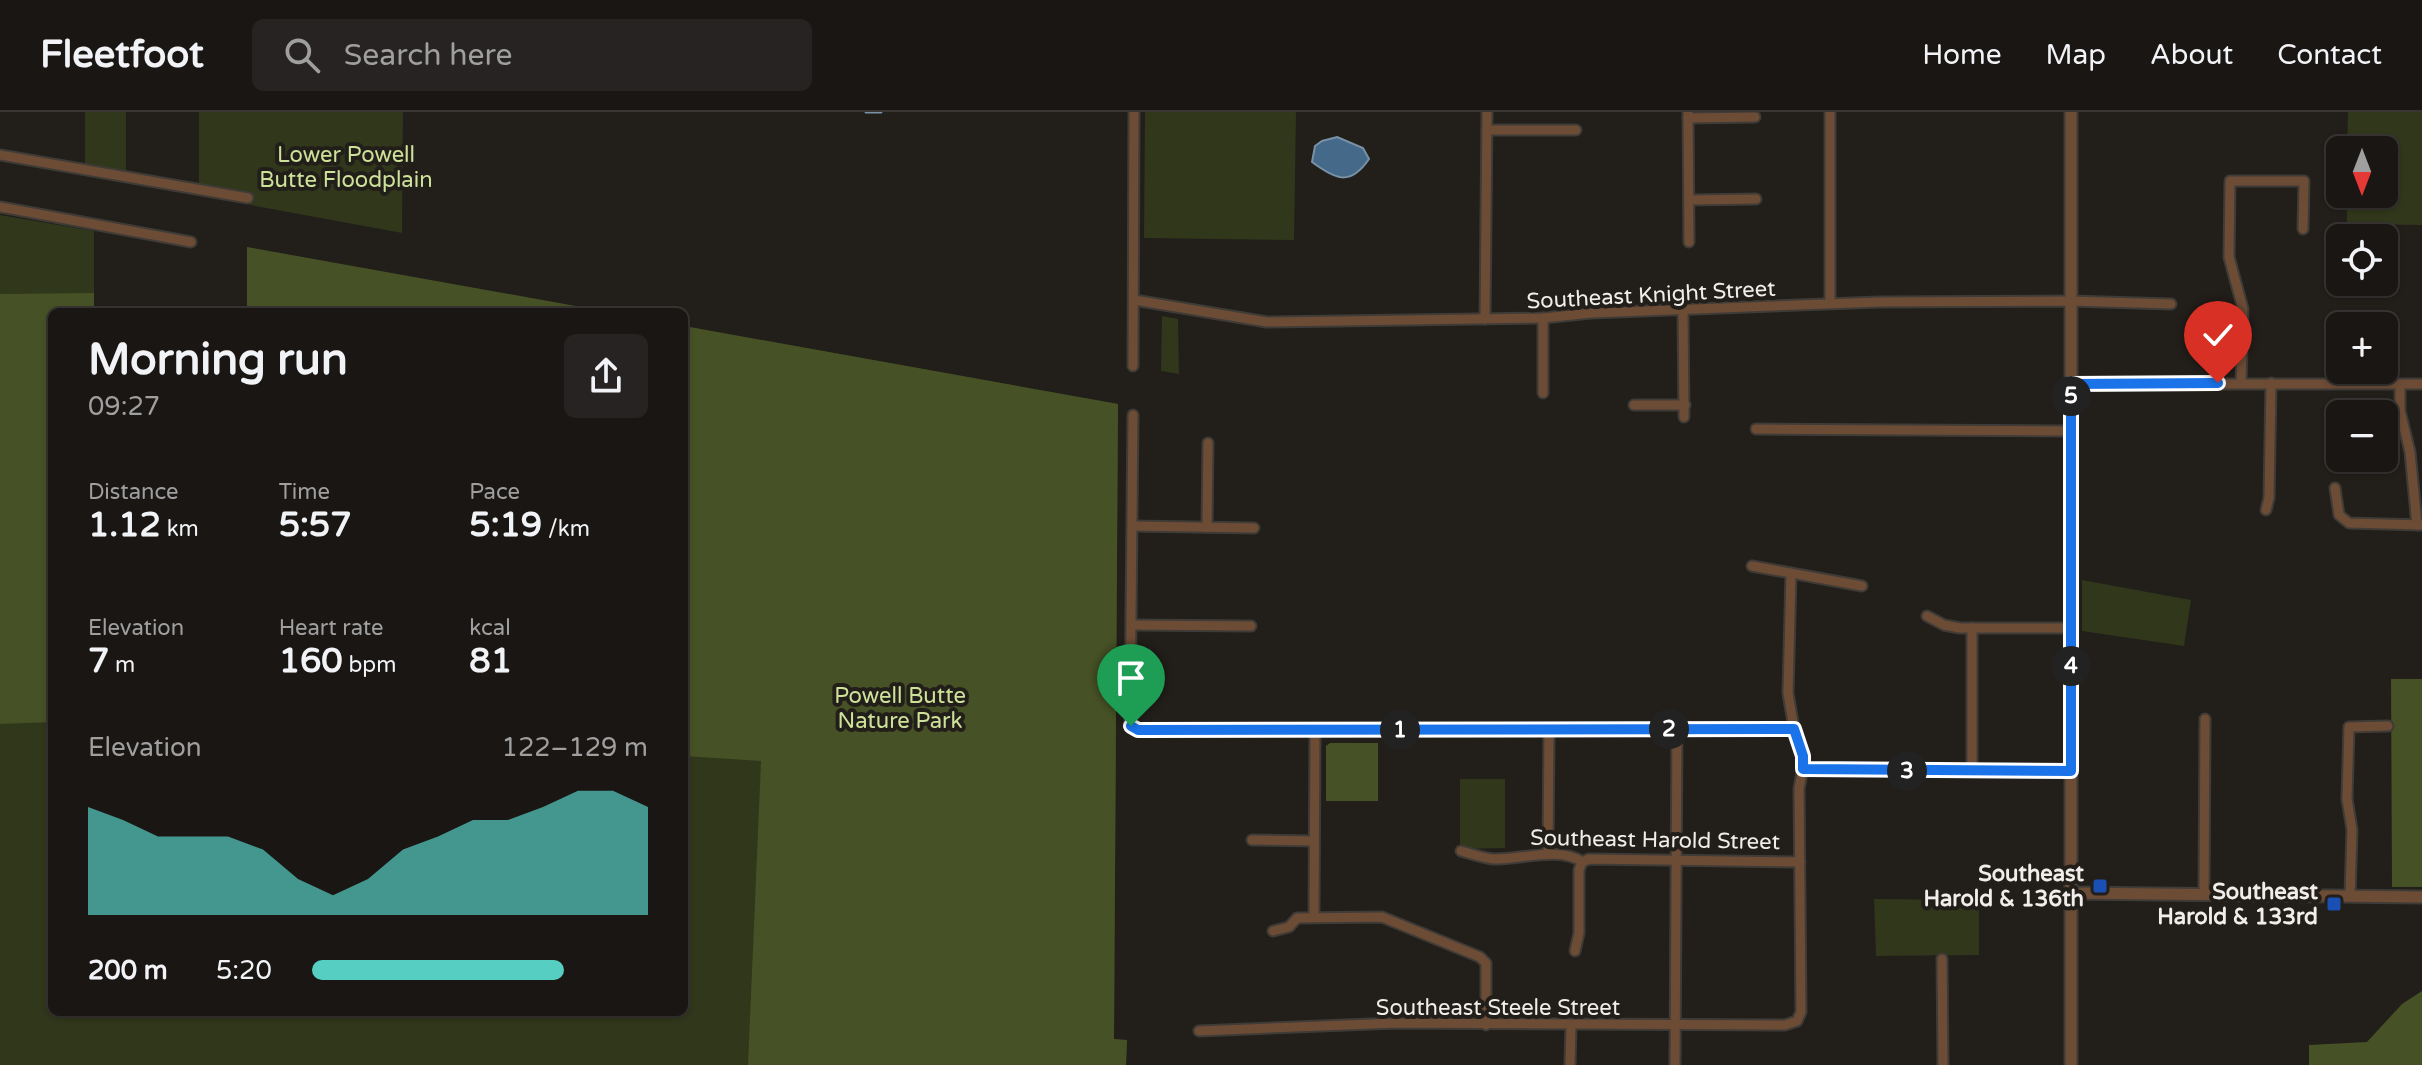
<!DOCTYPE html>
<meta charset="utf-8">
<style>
:root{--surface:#1a1614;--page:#272322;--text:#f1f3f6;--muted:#9f9fa0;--line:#383534;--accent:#57cec2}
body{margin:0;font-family:"Varela Round",sans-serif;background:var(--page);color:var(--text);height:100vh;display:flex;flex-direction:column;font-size:30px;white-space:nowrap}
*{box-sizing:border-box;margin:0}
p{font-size:26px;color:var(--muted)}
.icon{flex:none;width:44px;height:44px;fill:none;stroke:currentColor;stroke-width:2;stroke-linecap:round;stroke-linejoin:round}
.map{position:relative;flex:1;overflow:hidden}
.sheet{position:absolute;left:48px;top:196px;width:640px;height:708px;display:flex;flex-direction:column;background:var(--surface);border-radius:12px;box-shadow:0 2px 6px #0004,0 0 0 2px var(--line)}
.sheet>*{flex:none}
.needle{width:52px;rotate:180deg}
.fabs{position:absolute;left:2326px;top:24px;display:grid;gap:16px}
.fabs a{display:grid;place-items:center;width:72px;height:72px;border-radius:12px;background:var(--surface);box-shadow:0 2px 6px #0004,0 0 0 2px var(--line);font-size:40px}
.pin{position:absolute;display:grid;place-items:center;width:68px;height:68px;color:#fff;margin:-82px -34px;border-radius:50% 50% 50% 0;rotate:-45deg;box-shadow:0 0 8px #0007}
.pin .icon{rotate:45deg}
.km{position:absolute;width:40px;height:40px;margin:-20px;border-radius:50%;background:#222;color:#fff;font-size:22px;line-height:40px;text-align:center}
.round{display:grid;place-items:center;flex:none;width:84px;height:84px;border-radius:12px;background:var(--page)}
.headline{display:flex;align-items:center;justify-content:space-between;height:136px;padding:0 40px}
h1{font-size:44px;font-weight:700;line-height:60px}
.stats{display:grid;grid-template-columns:repeat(3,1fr);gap:12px;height:136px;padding:8px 40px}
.stats div{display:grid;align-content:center}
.stats b{font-size:34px;font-weight:700}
.stats small{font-size:22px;font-weight:400}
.stats p{font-size:22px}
.chart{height:224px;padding:16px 40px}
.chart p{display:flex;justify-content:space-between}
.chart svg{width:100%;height:144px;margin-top:8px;fill:var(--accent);opacity:.7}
ul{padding:0 40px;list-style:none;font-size:26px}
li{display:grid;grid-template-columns:128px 96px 1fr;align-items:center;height:60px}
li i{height:20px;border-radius:10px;background:var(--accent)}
header{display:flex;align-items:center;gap:48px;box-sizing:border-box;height:112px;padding:0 40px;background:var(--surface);border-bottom:2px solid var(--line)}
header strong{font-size:38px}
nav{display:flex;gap:44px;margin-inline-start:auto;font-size:28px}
.search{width:560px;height:72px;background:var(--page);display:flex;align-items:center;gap:20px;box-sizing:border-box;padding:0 28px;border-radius:12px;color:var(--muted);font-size:30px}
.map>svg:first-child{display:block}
.green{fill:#30371b}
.forest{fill:#465125}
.water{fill:#446989;stroke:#7891a6;stroke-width:2}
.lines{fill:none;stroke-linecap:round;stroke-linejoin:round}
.stream{stroke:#7891a6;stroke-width:3}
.minor-casing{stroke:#3f3b37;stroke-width:13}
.tertiary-casing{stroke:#3f3b37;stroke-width:15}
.minor{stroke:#6d4c36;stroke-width:9}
.tertiary{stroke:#6d4c36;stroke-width:11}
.route-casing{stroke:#fff;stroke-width:16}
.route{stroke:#1a73e8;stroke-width:10}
.transit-dot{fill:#1a4fb4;stroke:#221e1a;stroke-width:3}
.labels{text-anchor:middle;stroke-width:8;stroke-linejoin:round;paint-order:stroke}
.park-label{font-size:22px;fill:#cde199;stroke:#221e1a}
.street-label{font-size:22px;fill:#f0edea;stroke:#221e1a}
.poi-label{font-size:22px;font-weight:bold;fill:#f0edea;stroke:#221e1a;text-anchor:end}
</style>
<header>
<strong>Fleetfoot</strong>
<div class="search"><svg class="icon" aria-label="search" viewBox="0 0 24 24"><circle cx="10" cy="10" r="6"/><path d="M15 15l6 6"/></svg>Search here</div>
<nav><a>Home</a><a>Map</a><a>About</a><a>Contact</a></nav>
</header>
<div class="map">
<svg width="2422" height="953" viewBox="0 0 2422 953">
<rect width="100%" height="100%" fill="#221e1a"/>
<g class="green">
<polygon points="85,0 126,0 126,59 85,52"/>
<polygon points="199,0 403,0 402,121 250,93 249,81 199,72"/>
<polygon points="1145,0 1296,0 1294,128 1144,126"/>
<polygon points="2348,0 2422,0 2422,113 2347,112 2347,82 2384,82 2384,38 2347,38"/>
<polygon points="0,103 94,119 94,200 52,200 52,900 684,900 684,214 1118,292 1114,927 1127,928 1126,953 0,953"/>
<polygon points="1162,204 1178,207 1179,262 1161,259"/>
<polygon points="2082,468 2191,488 2184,534 2082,519"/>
<polygon points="1460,667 1505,667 1505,736 1460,737"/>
<polygon points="1874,787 1979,788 1979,843 1876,844"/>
</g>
<g class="forest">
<polygon points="247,135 609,200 247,200"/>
<polygon points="94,181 94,200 52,200 52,610 0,612 0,182"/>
<polygon points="684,214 1118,292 1114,927 1127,928 1126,953 748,953 761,649 684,644"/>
<polygon points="2391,567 2422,567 2422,775 2392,775"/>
<polygon points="1330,631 1378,631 1378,689 1326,689 1326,634"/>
<polygon points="2422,879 2422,953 2309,953 2309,933 2367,930 2402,892"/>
</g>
<path class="water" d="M1337,25L1363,36L1369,47C1350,75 1335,67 1312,50L1315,34L1322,29Z"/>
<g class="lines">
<polyline class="stream" points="866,0 881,0"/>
<defs>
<g id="minor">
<polyline points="1688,0 1689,130"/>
<polyline points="1688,6 1755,5"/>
<polyline points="1487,18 1576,18"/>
<polyline points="0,43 248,86"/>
<polyline points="1689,88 1756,87"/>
<polyline points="0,95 191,130"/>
<polyline points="1134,188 1267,210 1543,206 1591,201 1879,190 2071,189 2171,192"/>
<polyline points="1830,191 1830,0"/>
<polyline points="1683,198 1684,305"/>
<polyline points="1485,207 1487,0"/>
<polyline points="1133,254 1134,0"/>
<polyline points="2241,271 2243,197 2229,145 2230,69 2304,69 2303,117"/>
<polyline points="2071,272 2422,272"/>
<polyline points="2400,272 2400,299 2410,340 2417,413"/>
<polyline points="1543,281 1543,206"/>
<polyline points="1634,293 1685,293"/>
<polyline points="1133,303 1130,607 1130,613 1136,617 1794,617"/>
<polyline points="1756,317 2071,319"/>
<polyline points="2335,376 2339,403 2349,411 2422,413"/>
<polyline points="2266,398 2269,386 2271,271"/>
<polyline points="1133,414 1254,416"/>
<polyline points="1207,415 1208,331"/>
<polyline points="1752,454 1862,474"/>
<polyline points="1927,504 1944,513 1960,516 2071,516"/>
<polyline points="1132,513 1251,514"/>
<polyline points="1803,657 2071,659"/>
<polyline points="1972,659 1972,516"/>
<polyline points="1252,728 1314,729"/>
<path d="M1461,739C1471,742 1483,746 1493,747C1519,748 1560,734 1582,750L1589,747L1800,750"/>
<polyline points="1548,742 1549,617"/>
<polyline points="2204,782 2205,607"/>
<polyline points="2350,784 2352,718 2347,687 2349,615 2388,614"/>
<polyline points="1314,805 1315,618"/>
<polyline points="1273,819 1289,815 1297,806 1382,805 1480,845 1486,851 1486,913"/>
<polyline points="1575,839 1579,821 1579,758 1582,750"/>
<polyline points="1942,847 1943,953"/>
<polyline points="1199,919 1396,911 1785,913 1797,909 1801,900 1799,677 1804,649 1794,617 1788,581 1791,461"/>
<polyline points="1570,953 1571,914"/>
<polyline points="1675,953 1677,617"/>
</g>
<g id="tertiary">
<polyline points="2071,0 2071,953"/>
<polyline points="2071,781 2422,785"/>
</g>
</defs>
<use href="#minor" class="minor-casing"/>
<use href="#tertiary" class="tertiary-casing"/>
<use href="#minor" class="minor"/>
<use href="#tertiary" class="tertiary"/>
</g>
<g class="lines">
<defs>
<polyline id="route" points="1131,614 1138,618 1794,617 1803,644 1803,657 2071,659 2071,272 2218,271"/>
</defs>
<use href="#route" class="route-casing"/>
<use href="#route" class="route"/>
</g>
<g class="transit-dot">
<rect x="2092" y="766" width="16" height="16" rx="4"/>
<rect x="2326" y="784" width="16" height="16" rx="4"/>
</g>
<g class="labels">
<g class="park-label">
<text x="346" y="50">Lower Powell<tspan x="346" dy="25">Butte Floodplain</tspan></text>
<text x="900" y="591">Powell Butte<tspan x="900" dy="25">Nature Park</tspan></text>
</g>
<g class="street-label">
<text transform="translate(1651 182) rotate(-3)" y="8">Southeast Knight Street</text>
<text transform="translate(1655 727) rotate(1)" y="8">Southeast Harold Street</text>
<text x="1498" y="903">Southeast Steele Street</text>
</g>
<g class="poi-label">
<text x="2084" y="769">Southeast<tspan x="2084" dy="25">Harold &amp; 136th</tspan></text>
<text x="2318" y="787">Southeast<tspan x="2318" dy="25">Harold &amp; 133rd</tspan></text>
</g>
</g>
</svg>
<div class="fabs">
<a><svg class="needle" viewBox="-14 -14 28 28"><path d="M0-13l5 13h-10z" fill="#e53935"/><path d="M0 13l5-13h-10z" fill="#9f9fa0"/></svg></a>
<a><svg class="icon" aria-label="locate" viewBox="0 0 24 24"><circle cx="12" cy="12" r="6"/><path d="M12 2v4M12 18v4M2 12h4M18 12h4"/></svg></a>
<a>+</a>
<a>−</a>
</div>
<div class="pin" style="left:1131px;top:614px;background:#1e9e55"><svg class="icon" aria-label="arrive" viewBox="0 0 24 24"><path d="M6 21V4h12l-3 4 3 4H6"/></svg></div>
<div class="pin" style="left:2218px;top:271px;background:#d93025"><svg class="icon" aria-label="check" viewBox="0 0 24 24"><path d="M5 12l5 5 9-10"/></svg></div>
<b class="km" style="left:1400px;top:618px">1</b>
<b class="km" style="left:1669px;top:617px">2</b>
<b class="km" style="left:1907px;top:659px">3</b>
<b class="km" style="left:2071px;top:554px">4</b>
<b class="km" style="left:2071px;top:284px">5</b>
<section class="sheet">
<div class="headline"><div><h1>Morning run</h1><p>09:27</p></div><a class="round"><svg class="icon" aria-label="share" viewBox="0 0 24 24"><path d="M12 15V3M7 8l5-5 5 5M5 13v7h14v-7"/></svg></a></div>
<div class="stats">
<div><p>Distance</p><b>1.12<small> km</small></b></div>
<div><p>Time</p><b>5:57</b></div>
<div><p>Pace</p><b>5:19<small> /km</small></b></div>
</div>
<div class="stats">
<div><p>Elevation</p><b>7<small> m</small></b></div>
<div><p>Heart rate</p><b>160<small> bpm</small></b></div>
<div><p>kcal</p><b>81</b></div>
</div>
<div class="chart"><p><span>Elevation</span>122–129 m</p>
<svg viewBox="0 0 160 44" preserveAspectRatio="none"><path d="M0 44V11L10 15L20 20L30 20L40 20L50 24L60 33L70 38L80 33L90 24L100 20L110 15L120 15L130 11L140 6L150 6L160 11V44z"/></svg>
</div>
<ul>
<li><b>200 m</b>5:20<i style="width:75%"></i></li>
</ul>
</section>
</div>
